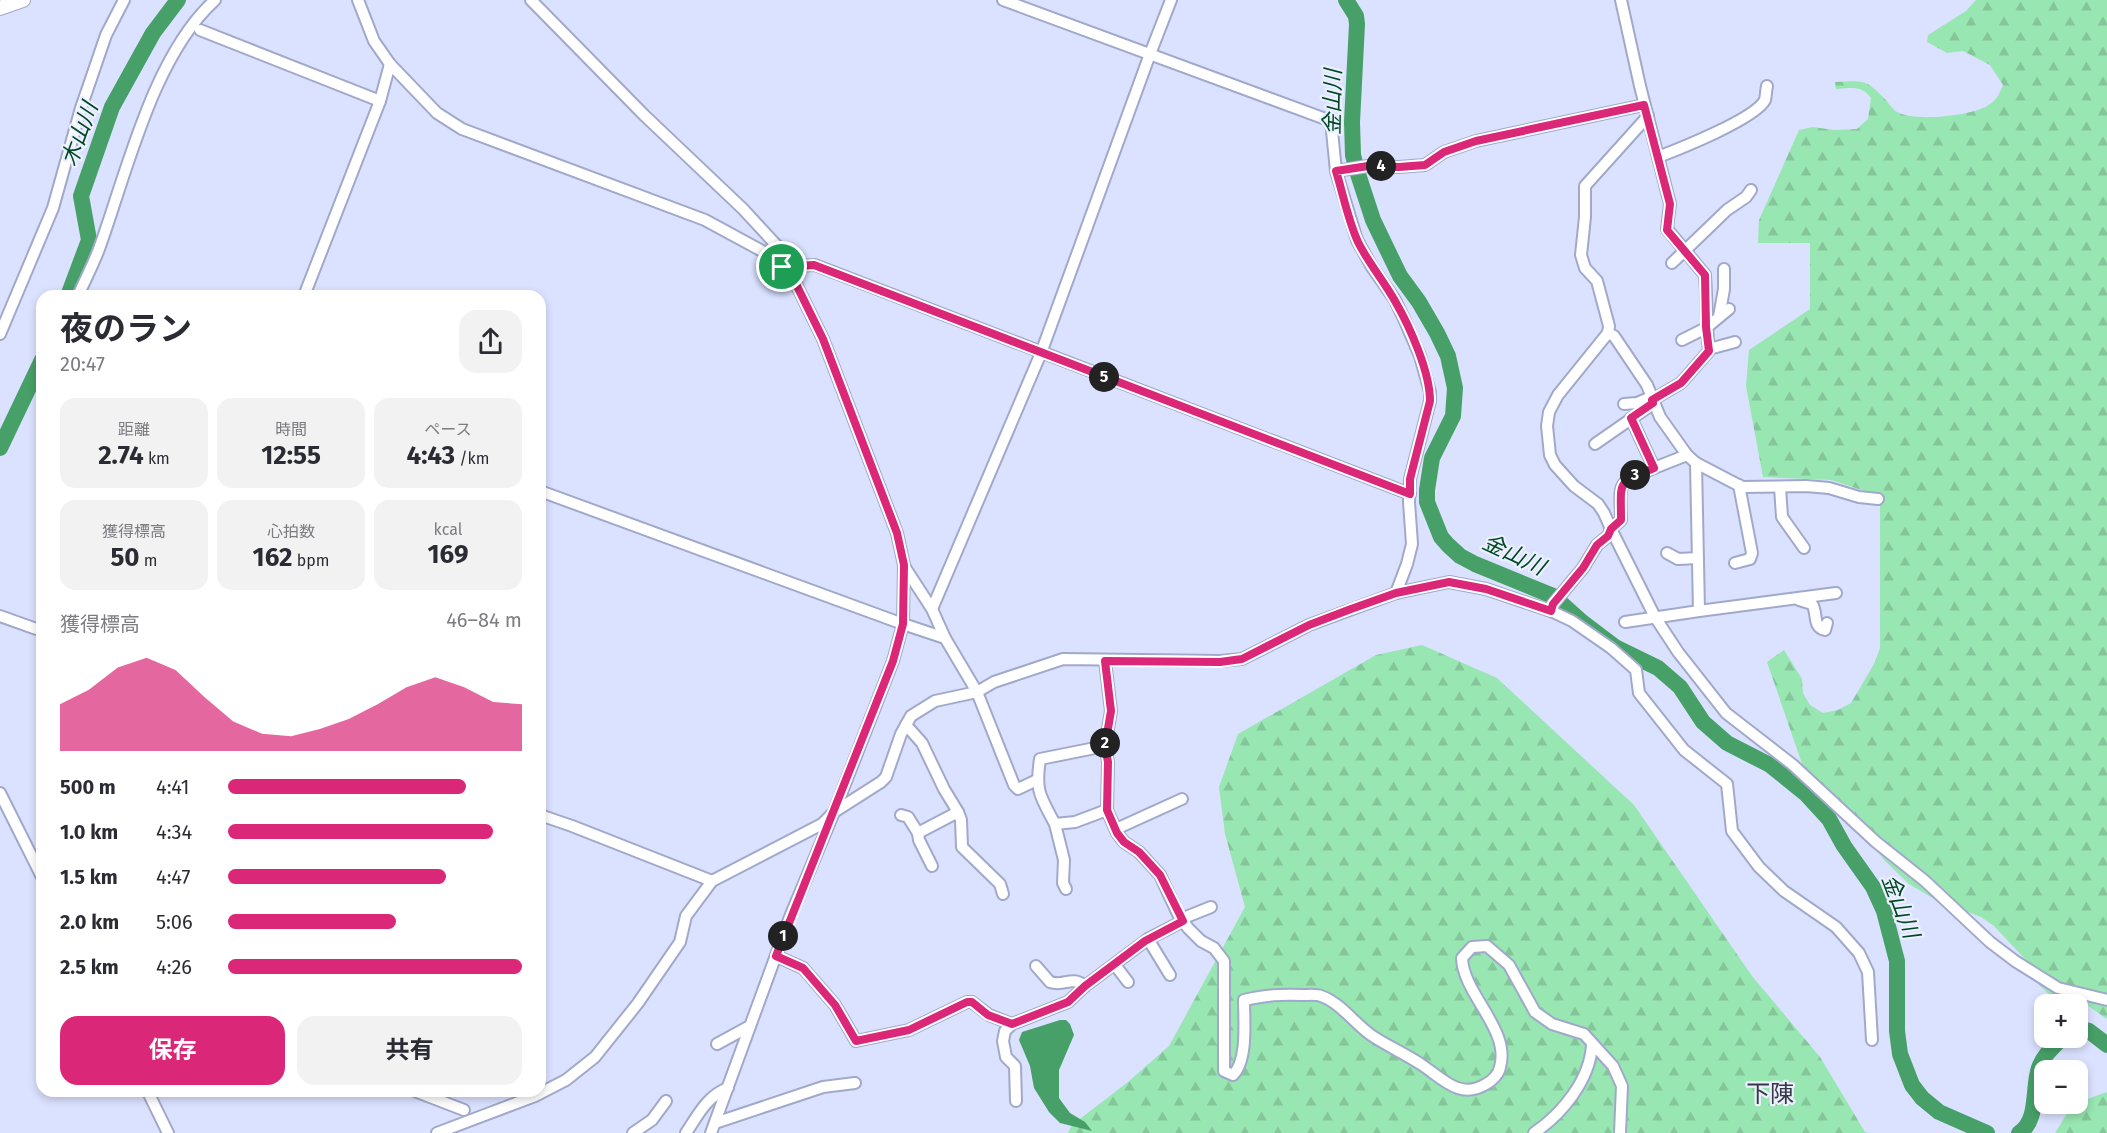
<!DOCTYPE html>
<html lang="ja">
<meta charset="utf-8">
<style>
:root{--surface:#fff;--page:#f2f2f3;--text:#2b2b33;--muted:#7c7c81;--accent:#db2777}
body{margin:0;font-family:"Fira Sans","Noto Sans JP",sans-serif;background:var(--page);color:var(--text);height:100vh;display:flex;flex-direction:column;font-size:22px;white-space:nowrap}
*{box-sizing:border-box;margin:0}
p{font-size:20px;color:var(--muted)}
.icon{flex:none;width:33px;height:33px;fill:none;stroke:currentColor;stroke-width:2;stroke-linecap:round;stroke-linejoin:round}
.map{position:relative;flex:1;overflow:hidden}
.sheet{position:absolute;left:36px;top:290px;width:510px;height:807px;display:flex;flex-direction:column;background:var(--surface);border-radius:18px;box-shadow:0 3px 9px #0003}
.sheet>*{flex:none}
.tools{position:absolute;left:2034px;top:994px;display:grid;gap:12px}
.tools a{display:grid;place-items:center;width:54px;height:54px;border-radius:12px;background:var(--surface);box-shadow:0 3px 9px #0003;font-size:30px}
.pin{position:absolute;display:grid;place-items:center;width:51px;height:51px;color:#fff;margin:-26px;border:3px solid #fff;border-radius:50%;box-shadow:0 2px 6px #0007}
.km{position:absolute;width:30px;height:30px;margin:-15px;border-radius:50%;background:#222;color:#fff;font-size:16px;line-height:30px;text-align:center}
.round{display:grid;place-items:center;flex:none;width:63px;height:63px;border-radius:18px;background:var(--page)}
.overview{display:flex;align-items:center;justify-content:space-between;height:102px;padding:0 24px}
h1{font-size:33px;font-weight:700;line-height:45px}
.figures{display:grid;grid-template-columns:repeat(3,1fr);gap:9px;height:102px;padding:6px 24px}
.figures div{display:grid;align-content:center;border-radius:15px;background:var(--page);text-align:center}
.figures b{font-size:26px;font-weight:700}
.figures small{font-size:16px;font-weight:400}
.figures p{font-size:16px}
.chart{height:168px;padding:12px 24px}
.chart p{display:flex;justify-content:space-between}
.chart svg{width:100%;height:108px;margin-top:6px;fill:var(--accent);opacity:.7}
.primary-button{display:flex;gap:12px;margin-top:auto;padding:12px 24px}
.primary-button a{flex:1;height:69px;border-radius:18px;background:var(--accent);color:#fff;font-size:24px;font-weight:700;line-height:69px;text-align:center}
.primary-button a+a{background:var(--page);color:var(--text)}
ul{padding:0 24px;list-style:none;font-size:20px}
li{display:grid;grid-template-columns:96px 72px 1fr;align-items:center;height:45px}
li i{height:15px;border-radius:8px;background:var(--accent)}
.map>svg:first-child{display:block}
.forest{fill:url(#forest-firs)}
.water{fill:#47a068}
.lines{fill:none;stroke-linecap:round;stroke-linejoin:round}
.river{stroke:#47a068;stroke-width:16}
.minor-casing{stroke:#a1a9cb;stroke-width:14}
.major-casing{stroke:#a1a9cb;stroke-width:16}
.minor{stroke:#fff;stroke-width:10}
.major{stroke:#fff;stroke-width:14}
.route-casing{stroke:#fff;stroke-width:12}
.route{stroke:#db2777;stroke-width:8}
.labels{text-anchor:middle;stroke-width:4.5;stroke-linejoin:round;paint-order:stroke}
.water-label{font-size:22px;font-style:italic;fill:#004824;stroke:#ecf0fe}
.quarter-label{font-size:24px;fill:#353846;stroke:#ecf0fe}
</style>
<div class="map">
<svg width="2107" height="1133" viewBox="0 0 2107 1133">
<defs>
<pattern id="forest-firs" width="22" height="20" patternUnits="userSpaceOnUse" patternTransform="scale(1.5)"><rect width="22" height="20" fill="#98e6b1"/><path d="M5 1l3.5 6h-7zM16 11l3.5 6h-7z" fill="#84c69a"/></pattern>
</defs>
<rect width="100%" height="100%" fill="#dbe2ff"/>
<g class="forest">
<path d="M1976,0H2107V1019L2084,1003L2051,996L2040,986L2025,959L1994,926L1981,917L1936,900L1909,884L1885,861L1866,837L1810,787L1767,662L1784,650L1802,679L1803,693L1810,705L1823,713L1838,710L1851,703L1874,664L1880,648V496L1831,480L1763,477L1746,386L1749,350L1810,309V243H1758L1759,220L1799,130L1813,127L1834,130L1857,129L1868,119L1871,98C1862,85 1851,88 1836,89L1835,82C1861,81 1865,78 1884,98C1888,102 1892,109 1897,112C1914,122 1970,116 1987,106C1996,101 1999,95 2003,85L1990,65L1963,51L1947,53L1927,42L1928,35L1966,11Z"/>
<polygon points="1422,645 1497,678 1634,805 1752,976 1820,1057 1865,1132 1869,1133 1068,1133 1072,1125 1128,1082 1169,1046 1245,907 1225,834 1219,787 1238,734 1376,655"/>
<polygon points="2107,1092 2107,1133 2055,1133 2073,1104"/>
</g>
<polygon class="water" points="1060,1020 1066,1020 1070,1024 1074,1035 1059,1070 1059,1098 1070,1113 1085,1122 1092,1131 1060,1123 1049,1112 1034,1088 1030,1066 1019,1040 1022,1032"/>
<g class="lines">
<g class="river">
<polyline points="1346,0 1356,16 1357,24 1352,122 1353,155 1357,171 1373,220 1385,245 1400,276 1419,302 1437,333 1448,356 1455,388 1453,416 1432,458 1427,490 1427,502 1441,537 1448,545 1460,556 1475,564 1553,596 1582,622 1615,647 1658,668 1680,687 1703,722 1727,743 1770,765 1806,794 1829,819 1844,846 1873,887 1884,911 1897,961 1897,1031 1900,1054 1912,1085 1922,1098 1939,1112 1987,1133"/>
<polyline points="68,296 89,240 81,196 112,107 153,33 178,0"/>
<polyline points="0,448 42,360"/>
<polyline points="2078,1028 2089,1031 2107,1045"/>
<path d="M2019,1133C2039,1121 2032,1088 2039,1068C2043,1056 2053,1047 2062,1038"/>
</g>
<defs>
<g id="minor">
<polyline points="358,0 374,41 390,64 437,113 462,129 705,220 764,252 782,267 795,282 823,339 897,533 904,565 903,624 893,661 834,812 790,917 711,1133"/>
<polyline points="531,0 644,115 743,209 779,248 782,267 815,265 1410,494"/>
<polyline points="1003,0 1331,121 1336,171 1357,240 1372,267 1395,300 1405,321 1420,356 1430,392 1430,401 1410,479 1409,502 1412,544 1407,564 1396,593"/>
<path d="M1621,0L1640,86L1670,204L1667,229L1705,275C1707,301 1706,325 1709,351L1681,383L1652,400"/>
<polyline points="200,30 380,101"/>
<polyline points="1648,116 1585,186 1585,217 1581,255 1585,268 1597,281 1609,326 1608,333 1558,395 1549,412 1547,426 1550,455 1555,465 1574,486 1598,504 1604,513 1611,529 1655,617 1678,652 1726,713 1793,765 1876,842 1925,881 1990,942 2015,961 2058,988 2107,1000"/>
<path d="M1658,157C1679,149 1755,119 1765,100C1766,96 1766,90 1767,86"/>
<polyline points="1336,171 1368,166 1399,167 1425,165 1444,152 1476,141 1644,105"/>
<polyline points="1672,263 1727,210 1746,197 1751,190"/>
<path d="M78,296C85,280 93,265 99,249C127,172 153,56 215,0"/>
<polyline points="304,296 380,101 390,64"/>
<polyline points="1719,317 1724,289 1724,269"/>
<polyline points="1608,333 1614,336 1647,385 1660,417 1687,455 1696,463 1742,487 1806,486 1829,488 1859,497 1878,499"/>
<polyline points="0,334 53,208 81,108 106,35 124,0"/>
<polyline points="1682,340 1706,328 1729,309"/>
<polyline points="1709,349 1735,342"/>
<polyline points="1624,404 1637,403 1651,397"/>
<polyline points="1631,418 1654,468 1687,455"/>
<polyline points="1595,444 1654,403"/>
<polyline points="1780,487 1782,517 1804,548"/>
<polyline points="540,491 903,624 945,638"/>
<polyline points="1667,553 1678,559 1698,558"/>
<polyline points="1735,563 1750,559 1752,553 1739,485"/>
<polyline points="904,566 932,609 945,638 977,692 994,682 1063,659 1220,661 1242,659 1309,625 1396,593 1449,582 1486,589 1551,611 1572,621 1611,648 1636,670 1639,693 1684,750 1727,784 1732,831 1759,867 1784,891 1836,927 1859,953 1868,972 1872,1040"/>
<path d="M1799,600L1812,604C1818,613 1812,627 1825,630L1827,623"/>
<polyline points="932,609 1041,353 1150,54 1171,0"/>
<path d="M1551,611L1553,604L1583,568L1597,545L1608,536L1611,529L1621,520C1620,480 1616,484 1654,468"/>
<polyline points="1699,611 1836,593"/>
<polyline points="0,616 42,631"/>
<polyline points="1625,622 1699,611 1696,463"/>
<path d="M1105,661L1111,711L1105,746L1108,762L1107,810L1117,833L1124,842L1139,852L1160,875L1178,914L1188,928L1201,941L1214,948L1224,961V1071L1233,1075C1248,1060 1244,1021 1244,1000C1267,995 1280,994 1303,995C1308,995 1316,994 1321,996C1341,1003 1354,1023 1371,1035C1387,1046 1406,1054 1422,1065C1443,1079 1460,1100 1486,1084C1492,1081 1499,1074 1500,1067C1511,1030 1463,994 1462,958L1472,947L1487,946L1509,965L1535,1012L1552,1024L1584,1034L1613,1066L1622,1086L1620,1133"/>
<polyline points="906,725 922,743 944,789 958,812 918,833 919,840 932,866"/>
<polyline points="0,793 42,877"/>
<polyline points="958,812 961,820 962,847 1000,884 1003,894"/>
<polyline points="540,815 572,826 712,881"/>
<polyline points="901,815 908,817 918,833"/>
<path d="M1055,824C1040,796 1035,791 1040,759L1105,746"/>
<polyline points="1116,829 1182,799"/>
<polyline points="1066,889 1063,883 1064,860 1055,824 1075,822 1107,810"/>
<polyline points="1181,919 1211,907"/>
<polyline points="776,956 803,968 835,1005 856,1041 909,1030 967,1002 972,1002 989,1015 1012,1024"/>
<polyline points="1115,965 1128,982"/>
<path d="M1036,966L1050,982C1065,987 1071,975 1085,986L1148,939"/>
<polyline points="1170,975 1148,939 1183,921"/>
<polyline points="717,1044 750,1026"/>
<polyline points="147,1090 168,1133"/>
<polyline points="412,1090 464,1110"/>
<polyline points="1016,1101 1015,1066 1006,1057 1003,1041 1005,1031 1012,1024 1068,1002 1085,986"/>
<polyline points="715,1123 823,1087 855,1083"/>
<polyline points="437,1133 535,1096 566,1080 595,1057 638,1003 680,942 686,916 712,881 822,824 834,812 881,782 886,777 901,734 911,716 935,701 977,692 1014,785 1018,789 1037,780"/>
<polyline points="633,1133 652,1120 666,1101"/>
<path d="M686,1133C698,1115 707,1096 728,1088"/>
<path d="M1534,1133C1562,1114 1590,1080 1592,1045"/>
</g>
<polyline id="major" points="0,8 23,0"/>
</defs>
<use href="#minor" class="minor-casing"/>
<use href="#major" class="major-casing"/>
<use href="#minor" class="minor"/>
<use href="#major" class="major"/>
</g>
<g class="lines">
<defs>
<path id="route" d="M1644,105L1670,204L1667,230L1705,275L1706,327L1709,351L1681,383L1652,400L1653,403L1631,418L1654,468C1616,484 1621,480 1621,520L1611,529L1608,536L1597,545L1583,568L1553,604L1551,611L1486,589L1449,582L1396,593L1351,609L1309,625L1242,659L1220,662L1105,661L1111,711L1105,746L1108,762L1107,810L1117,833L1124,842L1139,852L1160,875L1183,921L1145,941L1085,986L1068,1002L1012,1024L988,1015L972,1002H967L909,1030L856,1041L835,1005L803,968L776,956L893,661L903,624L904,565L897,533L823,339L795,282L782,267L814,265L1410,494V479L1430,401C1430,372 1410,327 1395,301C1384,281 1369,264 1358,242C1348,220 1343,194 1336,171L1368,166L1399,167L1425,165L1444,152L1476,141Z"/>
</defs>
<use href="#route" class="route-casing"/>
<use href="#route" class="route"/>
</g>
<g class="labels">
<g class="water-label">
<text transform="translate(1332 102) rotate(-89)" y="8">金山川</text>
<text transform="translate(79 134) rotate(-70)" y="8">木山川</text>
<text transform="translate(1514 554) rotate(25)" y="8">金山川</text>
<text transform="translate(1901 906) rotate(69)" y="8">金山川</text>
</g>
<g class="quarter-label">
<text x="1770" y="1102">下陳</text>
</g>
</g>
</svg>
<div class="tools">
<a>+</a>
<a>−</a>
</div>
<div class="pin" style="left:782px;top:267px;background:#1e9e55"><svg class="icon" aria-label="arrive" viewBox="0 0 24 24"><path d="M6 21V4h12l-3 4 3 4H6"/></svg></div>
<b class="km" style="left:783px;top:936px">1</b>
<b class="km" style="left:1105px;top:743px">2</b>
<b class="km" style="left:1635px;top:475px">3</b>
<b class="km" style="left:1381px;top:166px">4</b>
<b class="km" style="left:1104px;top:377px">5</b>
<section class="sheet">
<div class="overview"><div><h1>夜のラン</h1><p>20:47</p></div><a class="round"><svg class="icon" aria-label="share" viewBox="0 0 24 24"><path d="M12 15V3M7 8l5-5 5 5M5 13v7h14v-7"/></svg></a></div>
<div class="figures">
<div><p>距離</p><b>2.74<small> km</small></b></div>
<div><p>時間</p><b>12:55</b></div>
<div><p>ペース</p><b>4:43<small> /km</small></b></div>
</div>
<div class="figures">
<div><p>獲得標高</p><b>50<small> m</small></b></div>
<div><p>心拍数</p><b>162<small> bpm</small></b></div>
<div><p>kcal</p><b>169</b></div>
</div>
<div class="chart"><p><span>獲得標高</span>46–84 m</p>
<svg viewBox="0 0 160 44" preserveAspectRatio="none"><path d="M0 44V25L10 19L20 10L30 6L40 11L50 22L60 32L70 37L80 38L90 35L100 31L110 25L120 18L130 14L140 18L150 24L160 25V44z"/></svg>
</div>
<ul>
<li><b>500 m</b>4:41<i style="width:81%"></i></li>
<li><b>1.0 km</b>4:34<i style="width:90%"></i></li>
<li><b>1.5 km</b>4:47<i style="width:74%"></i></li>
<li><b>2.0 km</b>5:06<i style="width:57%"></i></li>
<li><b>2.5 km</b>4:26<i style="width:100%"></i></li>
</ul>
<div class="primary-button"><a>保存</a><a>共有</a></div>
</section>
</div>
